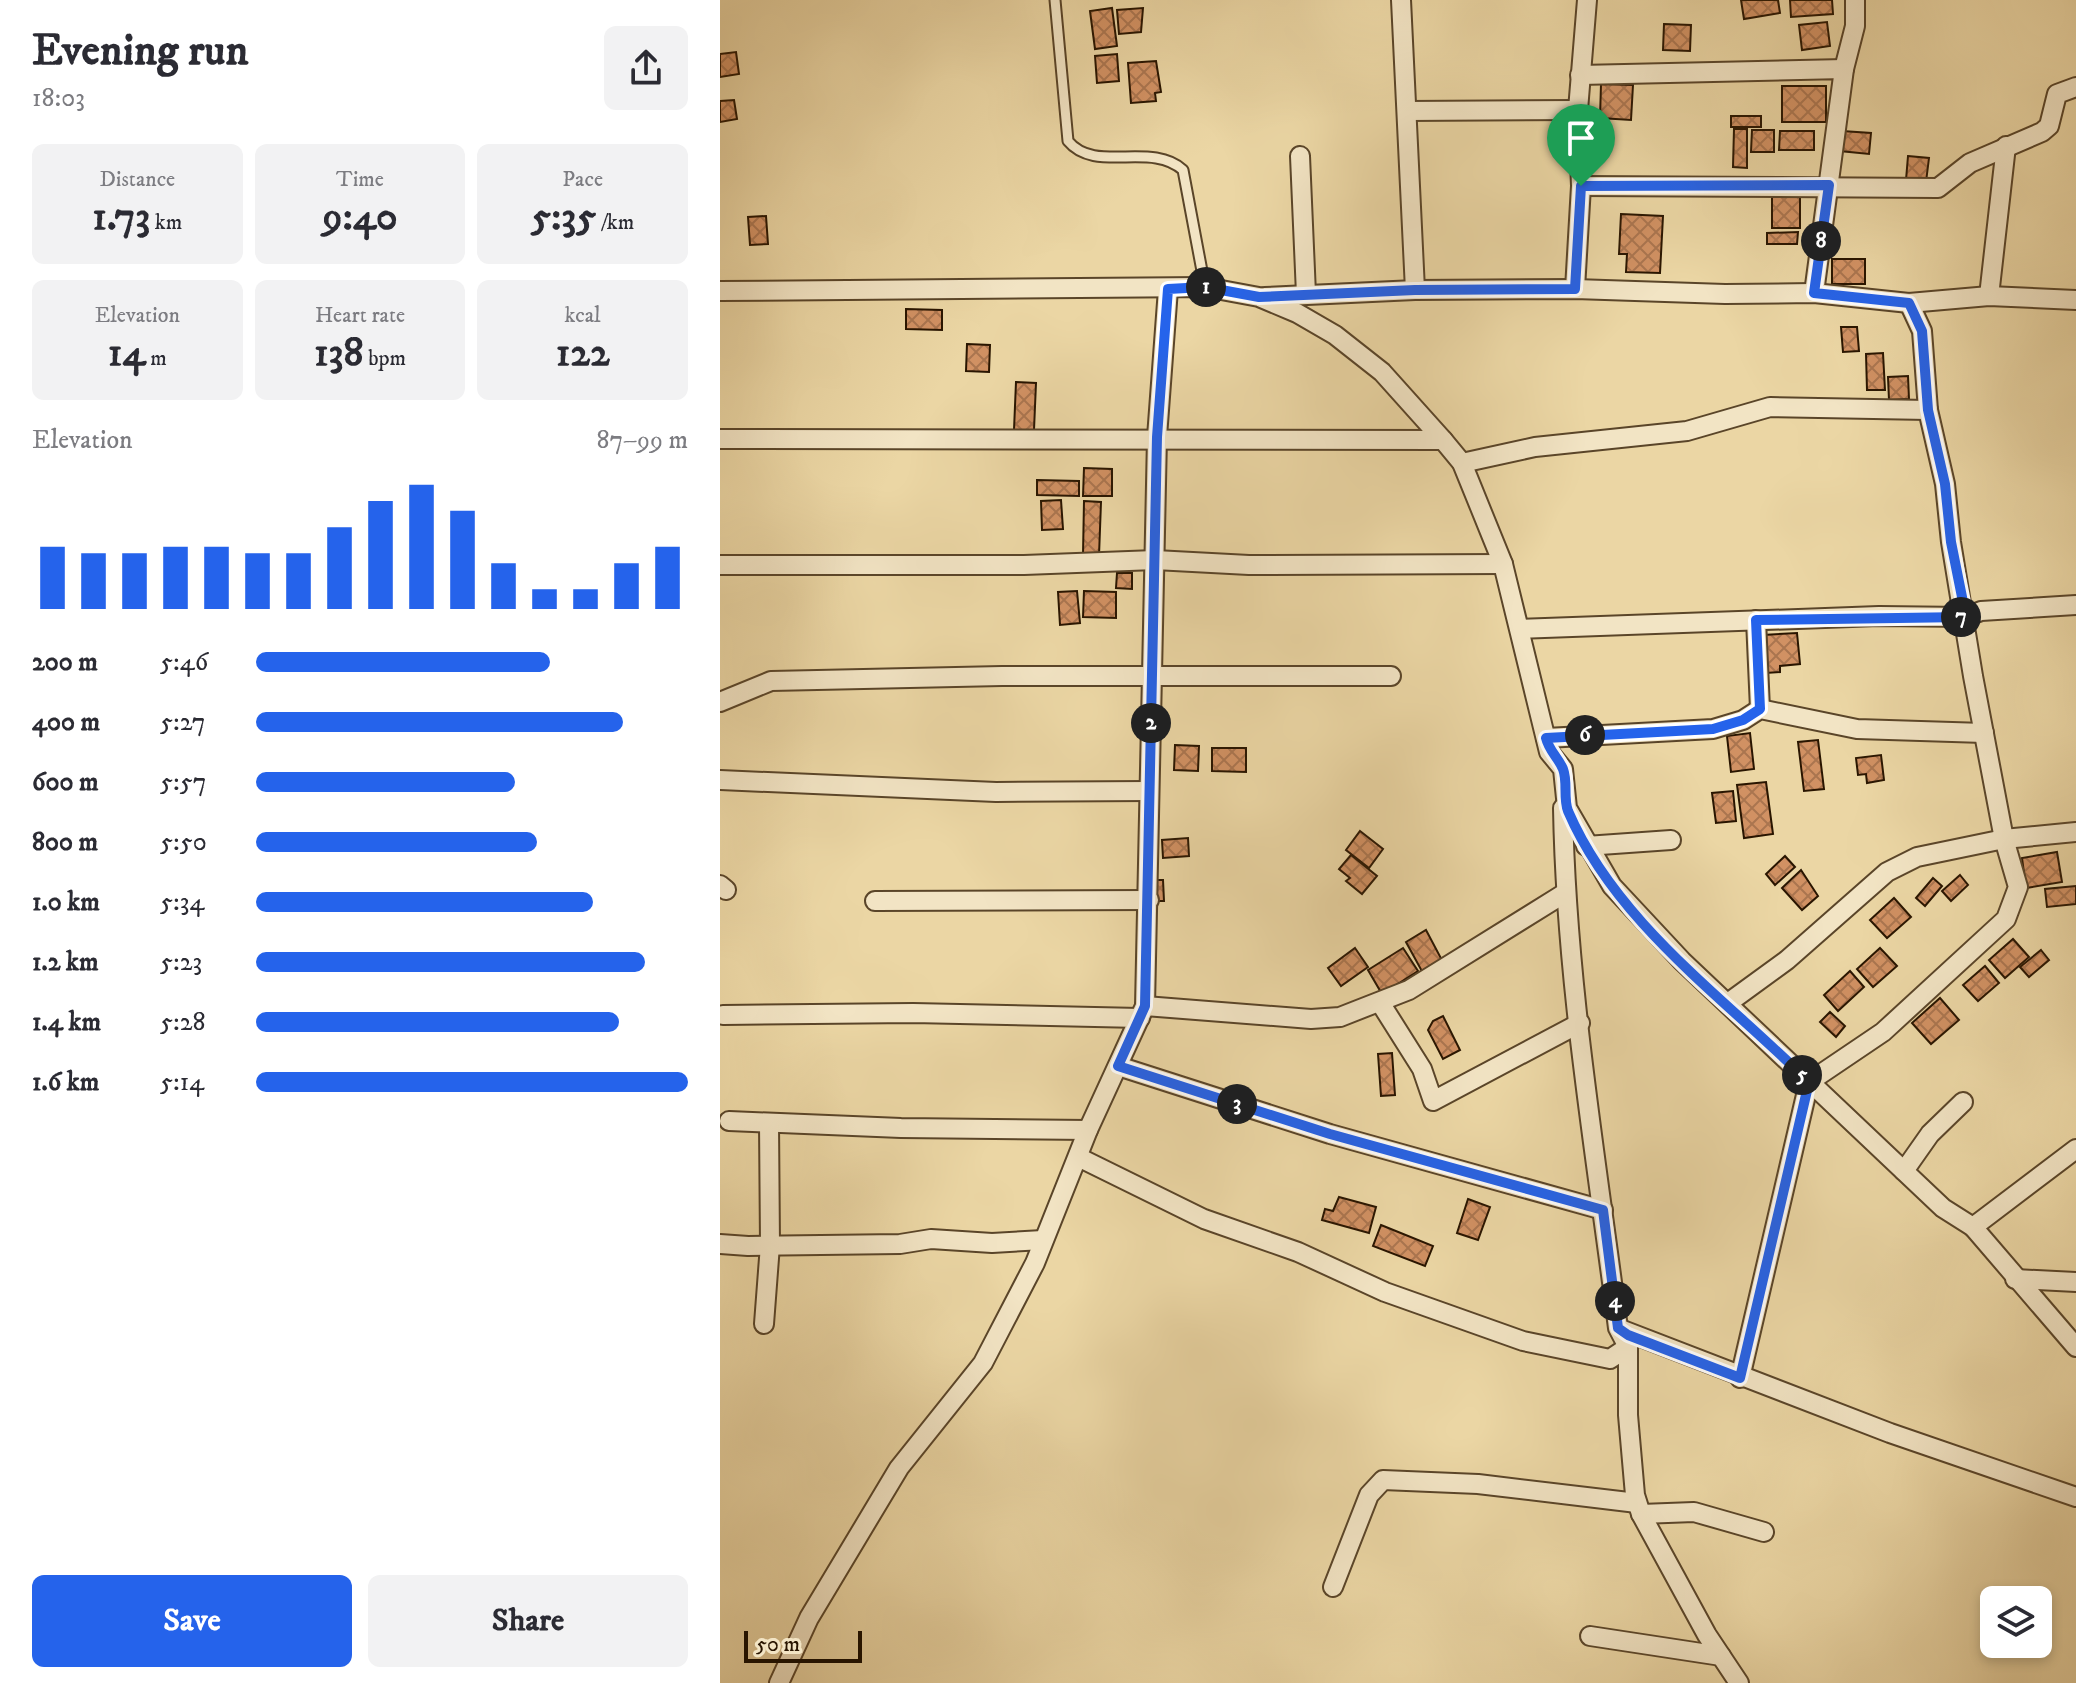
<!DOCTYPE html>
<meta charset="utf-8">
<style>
:root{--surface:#fff;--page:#f2f2f3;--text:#2b2b33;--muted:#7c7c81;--accent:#2563eb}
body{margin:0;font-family:"IM FELL DW Pica",serif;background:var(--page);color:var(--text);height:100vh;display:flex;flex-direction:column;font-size:30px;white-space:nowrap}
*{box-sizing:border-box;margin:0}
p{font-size:26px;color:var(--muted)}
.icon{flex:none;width:44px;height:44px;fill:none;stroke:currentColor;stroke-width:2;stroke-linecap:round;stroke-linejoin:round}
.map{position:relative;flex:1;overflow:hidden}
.side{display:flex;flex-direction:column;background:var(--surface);width:720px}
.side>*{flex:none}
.fabs{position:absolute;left:1260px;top:1586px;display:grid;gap:16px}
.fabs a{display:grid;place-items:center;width:72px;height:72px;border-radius:12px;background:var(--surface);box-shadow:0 4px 12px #0003;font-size:40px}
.scale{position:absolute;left:24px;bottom:20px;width:118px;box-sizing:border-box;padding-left:8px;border:4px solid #291500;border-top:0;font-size:22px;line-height:28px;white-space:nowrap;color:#291500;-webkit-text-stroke:6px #f2e4c4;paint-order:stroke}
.pin{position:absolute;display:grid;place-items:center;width:68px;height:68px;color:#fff;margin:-82px -34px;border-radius:50% 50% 50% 0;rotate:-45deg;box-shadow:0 0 8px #0007}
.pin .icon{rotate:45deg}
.km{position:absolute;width:40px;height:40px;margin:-20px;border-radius:50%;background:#222;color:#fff;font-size:22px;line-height:40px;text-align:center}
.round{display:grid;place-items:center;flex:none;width:84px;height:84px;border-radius:12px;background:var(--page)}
.headline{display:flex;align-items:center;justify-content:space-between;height:136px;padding:0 32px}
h1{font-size:44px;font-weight:700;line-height:60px}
.stats{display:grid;grid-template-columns:repeat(3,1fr);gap:12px;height:136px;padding:8px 32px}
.stats div{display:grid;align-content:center;border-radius:12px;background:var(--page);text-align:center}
.stats b{font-size:40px;font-weight:700}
.stats small{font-size:22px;font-weight:400}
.stats p{font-size:22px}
.chart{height:224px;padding:16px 32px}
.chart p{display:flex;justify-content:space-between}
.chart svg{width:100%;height:144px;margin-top:8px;stroke:var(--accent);stroke-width:6}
.cta{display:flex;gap:16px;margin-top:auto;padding:16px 32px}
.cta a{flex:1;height:92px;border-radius:12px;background:var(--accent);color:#fff;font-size:32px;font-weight:700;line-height:92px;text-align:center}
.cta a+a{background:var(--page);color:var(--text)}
ul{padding:0 32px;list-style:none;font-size:26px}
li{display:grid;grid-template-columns:128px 96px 1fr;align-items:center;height:60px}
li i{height:20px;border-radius:10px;background:var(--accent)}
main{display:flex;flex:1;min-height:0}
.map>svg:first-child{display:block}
.building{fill:url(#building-cross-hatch);stroke:#291500;stroke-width:2}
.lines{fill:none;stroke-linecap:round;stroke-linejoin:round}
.service-casing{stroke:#5a4529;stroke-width:13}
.minor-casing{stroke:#5a4529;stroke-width:22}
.service{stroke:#f2e4c4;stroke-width:9}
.minor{stroke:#f2e4c4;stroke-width:18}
.route-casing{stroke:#fff;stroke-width:16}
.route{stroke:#2563eb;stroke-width:10}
</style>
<main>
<section class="side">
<div class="headline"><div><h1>Evening run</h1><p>18:03</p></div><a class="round"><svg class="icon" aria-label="share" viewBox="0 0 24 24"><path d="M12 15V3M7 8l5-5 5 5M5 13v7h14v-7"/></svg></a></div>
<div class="stats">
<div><p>Distance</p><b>1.73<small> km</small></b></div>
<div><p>Time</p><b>9:40</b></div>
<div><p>Pace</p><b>5:35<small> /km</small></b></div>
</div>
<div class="stats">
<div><p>Elevation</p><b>14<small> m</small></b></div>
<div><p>Heart rate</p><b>138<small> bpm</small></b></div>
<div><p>kcal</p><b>122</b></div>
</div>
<div class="chart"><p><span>Elevation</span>87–99 m</p>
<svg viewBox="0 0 160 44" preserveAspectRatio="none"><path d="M5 44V25M15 44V27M25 44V27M35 44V25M45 44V25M55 44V27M65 44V27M75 44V19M85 44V11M95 44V6M105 44V14M115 44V30M125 44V38M135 44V38M145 44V30M155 44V25"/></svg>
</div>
<ul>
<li><b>200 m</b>5:46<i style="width:68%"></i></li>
<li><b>400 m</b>5:27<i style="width:85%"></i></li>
<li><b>600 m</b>5:57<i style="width:60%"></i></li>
<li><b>800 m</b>5:50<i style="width:65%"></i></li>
<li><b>1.0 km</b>5:34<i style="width:78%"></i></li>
<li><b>1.2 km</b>5:23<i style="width:90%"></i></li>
<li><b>1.4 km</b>5:28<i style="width:84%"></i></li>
<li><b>1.6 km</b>5:14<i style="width:100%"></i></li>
</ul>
<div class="cta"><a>Save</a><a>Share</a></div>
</section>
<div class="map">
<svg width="1356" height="1683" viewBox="0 0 1356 1683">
<defs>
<pattern id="building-cross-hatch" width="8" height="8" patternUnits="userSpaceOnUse" patternTransform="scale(2)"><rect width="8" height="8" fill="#d19163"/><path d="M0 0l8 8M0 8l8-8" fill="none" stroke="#aa754f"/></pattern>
</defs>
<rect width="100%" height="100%" fill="#ebd6a4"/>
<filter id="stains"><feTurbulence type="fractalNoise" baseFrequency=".0025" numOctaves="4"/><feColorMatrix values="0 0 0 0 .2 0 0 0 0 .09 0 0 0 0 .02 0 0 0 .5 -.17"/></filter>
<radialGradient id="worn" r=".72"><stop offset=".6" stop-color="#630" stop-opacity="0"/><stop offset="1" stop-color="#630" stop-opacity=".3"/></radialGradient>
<g class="building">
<polygon points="1021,0 1058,0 1060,13 1024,19"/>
<polygon points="1070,0 1112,0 1113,14 1071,17"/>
<polygon points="392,8 397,46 375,49 370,11"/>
<polygon points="423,8 421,32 399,34 397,10"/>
<polygon points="1107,22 1110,46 1082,50 1079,25"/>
<polygon points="944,24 971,25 970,51 943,50"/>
<polygon points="16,52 19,74 0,77 0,54"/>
<polygon points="397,54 399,81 377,83 375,56"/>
<polygon points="436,61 441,92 435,93 436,101 411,103 408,63"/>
<polygon points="881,84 913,85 911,120 880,118"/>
<rect x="1062" y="86" width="44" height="36"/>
<polygon points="14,100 17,119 0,122 0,101"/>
<rect x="1011" y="116" width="30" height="11"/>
<polygon points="1014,129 1027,129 1027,168 1013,167"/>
<polygon points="1032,130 1054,130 1054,152 1031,152"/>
<polygon points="1060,131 1094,131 1094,150 1059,150"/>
<polygon points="1122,131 1151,133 1149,154 1120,151"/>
<polygon points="1188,156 1209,158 1206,182 1186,180"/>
<rect x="1052" y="197" width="28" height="31"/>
<polygon points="901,214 943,216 940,273 906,272 907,254 899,254"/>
<polygon points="46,216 48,244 30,245 28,217"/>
<polygon points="1078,232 1077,244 1047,244 1047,233"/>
<rect x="1112" y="259" width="33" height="25"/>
<polygon points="186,309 222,310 222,330 186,329"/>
<polygon points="1121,327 1137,327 1139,351 1123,352"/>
<polygon points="247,344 270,345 269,372 246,371"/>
<polygon points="1163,353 1165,390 1147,390 1146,354"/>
<polygon points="1188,376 1189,399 1169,400 1168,377"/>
<polygon points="296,382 316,383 314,430 294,430"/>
<polygon points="364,468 392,469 392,496 363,496"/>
<polygon points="317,480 359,481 359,496 317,495"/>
<polygon points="341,500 343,529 322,530 321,501"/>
<polygon points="364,501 381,502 379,556 363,555"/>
<polygon points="397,573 412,573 412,589 396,588"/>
<polygon points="357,591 360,623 340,625 338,592"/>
<polygon points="364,591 396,592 396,618 363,617"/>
<polygon points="1077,633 1080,664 1060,666 1060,672 1046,673 1043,635"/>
<polygon points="1030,733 1034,769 1011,772 1007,736"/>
<polygon points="1098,740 1104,789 1084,791 1078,742"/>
<polygon points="455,745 479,746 478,771 454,770"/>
<polygon points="492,748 526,748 526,772 492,771"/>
<polygon points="1161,755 1164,780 1147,783 1146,774 1138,775 1136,758"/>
<polygon points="1046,782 1053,834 1024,838 1017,785"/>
<polygon points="1013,791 1016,821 996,823 992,793"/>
<polygon points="640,831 663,849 649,868 626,850"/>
<polygon points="468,838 469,856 443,858 442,840"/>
<polygon points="1337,852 1342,882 1306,888 1302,858"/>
<polygon points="631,855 657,876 642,894 626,881 630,878 619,869"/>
<polygon points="1065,856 1075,867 1055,885 1046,874"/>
<polygon points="1081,870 1098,896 1082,910 1062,888"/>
<polygon points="1240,875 1248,885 1231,901 1222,891"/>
<polygon points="1213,878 1222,886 1205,906 1196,898"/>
<polygon points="431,880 443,880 444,901 431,901"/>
<polygon points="1356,886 1356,904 1327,907 1325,889"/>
<polygon points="1174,898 1191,917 1167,938 1150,920"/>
<polygon points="706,930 724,964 704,975 686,942"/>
<polygon points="1293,939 1309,957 1285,978 1269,960"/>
<polygon points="635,948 648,967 621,986 608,968"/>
<polygon points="683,948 698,971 662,994 648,970"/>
<polygon points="1160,948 1177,966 1153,987 1137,969"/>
<polygon points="1321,950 1329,960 1309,977 1300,967"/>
<polygon points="1265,966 1279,983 1258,1001 1243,985"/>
<polygon points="1130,971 1144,987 1118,1011 1104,995"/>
<polygon points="1220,998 1239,1020 1211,1044 1192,1023"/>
<polygon points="1110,1012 1125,1026 1116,1037 1100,1022"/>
<polygon points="723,1016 740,1050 723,1059 708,1030 713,1021"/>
<polygon points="672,1053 675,1095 661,1096 658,1054"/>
<polygon points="619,1197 656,1207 649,1233 602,1220 605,1209 613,1211"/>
<polygon points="748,1199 770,1207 758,1240 737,1233"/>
<polygon points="661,1225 713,1246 705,1266 653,1246"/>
</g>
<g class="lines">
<defs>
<path id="service" d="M335,0L348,141C375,174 431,141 463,170L485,287"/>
<g id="minor">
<polyline points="681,0 695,290"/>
<polyline points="1124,69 1135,26 1135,0"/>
<polyline points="860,75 1124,69 1094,293"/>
<polyline points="687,111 858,110"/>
<polyline points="580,156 586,294"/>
<polyline points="861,186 1218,188 1250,163 1322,132 1329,126 1337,94 1356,87"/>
<polyline points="855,289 861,186 858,110 867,0"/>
<polyline points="0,291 485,287 539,297 577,313 615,335 662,372 723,440 742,463 783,564 829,752 843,769 847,808 892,886 962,961 1223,1208 1253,1227 1356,1347"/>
<polyline points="1269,296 1286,146"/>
<polyline points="545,297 695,290 855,289 1005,294 1094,293 1189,303 1269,296 1356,300"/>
<polyline points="0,439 723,440"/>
<polyline points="742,463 815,447 967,431 1050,407 1208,410"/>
<polyline points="0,565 304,565 435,560 529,565 783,564"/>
<polyline points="1036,620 1040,709"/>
<polyline points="800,629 1159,616 1246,617 1261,611 1356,605"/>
<polyline points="0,702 51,681 282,676 671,676"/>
<polyline points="826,738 993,729 1023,720 1040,709 1137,729 1264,733"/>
<polyline points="0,780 276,792 429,791"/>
<path d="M843,808C846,982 876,1155 898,1328L908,1347V1415L915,1495L921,1514L987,1635L1019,1683"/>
<polyline points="866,846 951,840"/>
<polyline points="0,885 6,890"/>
<polyline points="155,901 429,900"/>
<polyline points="1008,1003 1067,960 1167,872 1197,857 1284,839 1356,832"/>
<polyline points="661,1004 702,1069 713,1101 860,1023"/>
<polyline points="425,1006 591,1019 620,1017 689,990 845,893"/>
<polyline points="3,1015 193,1013 420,1018"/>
<polyline points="398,1066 610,1134 883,1210"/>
<polyline points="9,1121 181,1128 368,1130"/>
<polyline points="358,1157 484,1219 578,1252 665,1292 803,1341 890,1359 908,1347"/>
<polyline points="1184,1171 1210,1134 1243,1102"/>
<polyline points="1253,1227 1356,1149"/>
<polyline points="0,1244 28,1246 180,1244 211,1239 272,1243 323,1240"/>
<polyline points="1295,1279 1356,1282"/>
<polyline points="44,1324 50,1245 49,1123"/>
<polyline points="900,1329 1170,1433 1356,1497"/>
<polyline points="1020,1378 1089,1082 1163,1032 1286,919 1298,887 1284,839 1253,676 1231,542 1225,484 1208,410 1202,331 1189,303"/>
<polyline points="921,1514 974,1512 1044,1532"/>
<polyline points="613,1587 649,1495 663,1480 758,1484 917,1503"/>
<polyline points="870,1636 1001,1656"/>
<polyline points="59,1683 89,1618 179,1468 263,1363 315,1263 368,1130 425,1006 437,437 448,289"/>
</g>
</defs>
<use href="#service" class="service-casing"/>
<use href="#minor" class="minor-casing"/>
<use href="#service" class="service"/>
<use href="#minor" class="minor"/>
</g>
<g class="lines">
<defs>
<path id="route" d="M1109,185L1094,293L1189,303L1202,331L1208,410L1225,484L1231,542L1246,617L1036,620L1040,709L1023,720L993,729L826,738C829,751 838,757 843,769C848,782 843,798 848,811C896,923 1006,999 1089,1082L1020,1378L908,1335L898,1328L883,1210L610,1134L398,1066L425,1006L437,437L448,289L485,287L539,297L695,290L855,289L861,186Z"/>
</defs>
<use href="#route" class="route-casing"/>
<use href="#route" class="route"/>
</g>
<rect width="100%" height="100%" filter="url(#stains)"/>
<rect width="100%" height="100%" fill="url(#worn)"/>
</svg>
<div class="fabs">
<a><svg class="icon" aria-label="layers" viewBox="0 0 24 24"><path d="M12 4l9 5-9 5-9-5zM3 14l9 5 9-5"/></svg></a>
</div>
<div class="scale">50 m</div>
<div class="pin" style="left:861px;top:186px;background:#1e9e55"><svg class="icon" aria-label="arrive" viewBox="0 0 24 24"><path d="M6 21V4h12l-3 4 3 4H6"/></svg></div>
<b class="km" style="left:486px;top:287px">1</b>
<b class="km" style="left:431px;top:723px">2</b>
<b class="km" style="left:517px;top:1104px">3</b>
<b class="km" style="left:895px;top:1301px">4</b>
<b class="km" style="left:1082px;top:1075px">5</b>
<b class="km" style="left:865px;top:735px">6</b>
<b class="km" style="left:1241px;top:617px">7</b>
<b class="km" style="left:1101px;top:241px">8</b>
</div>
</main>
